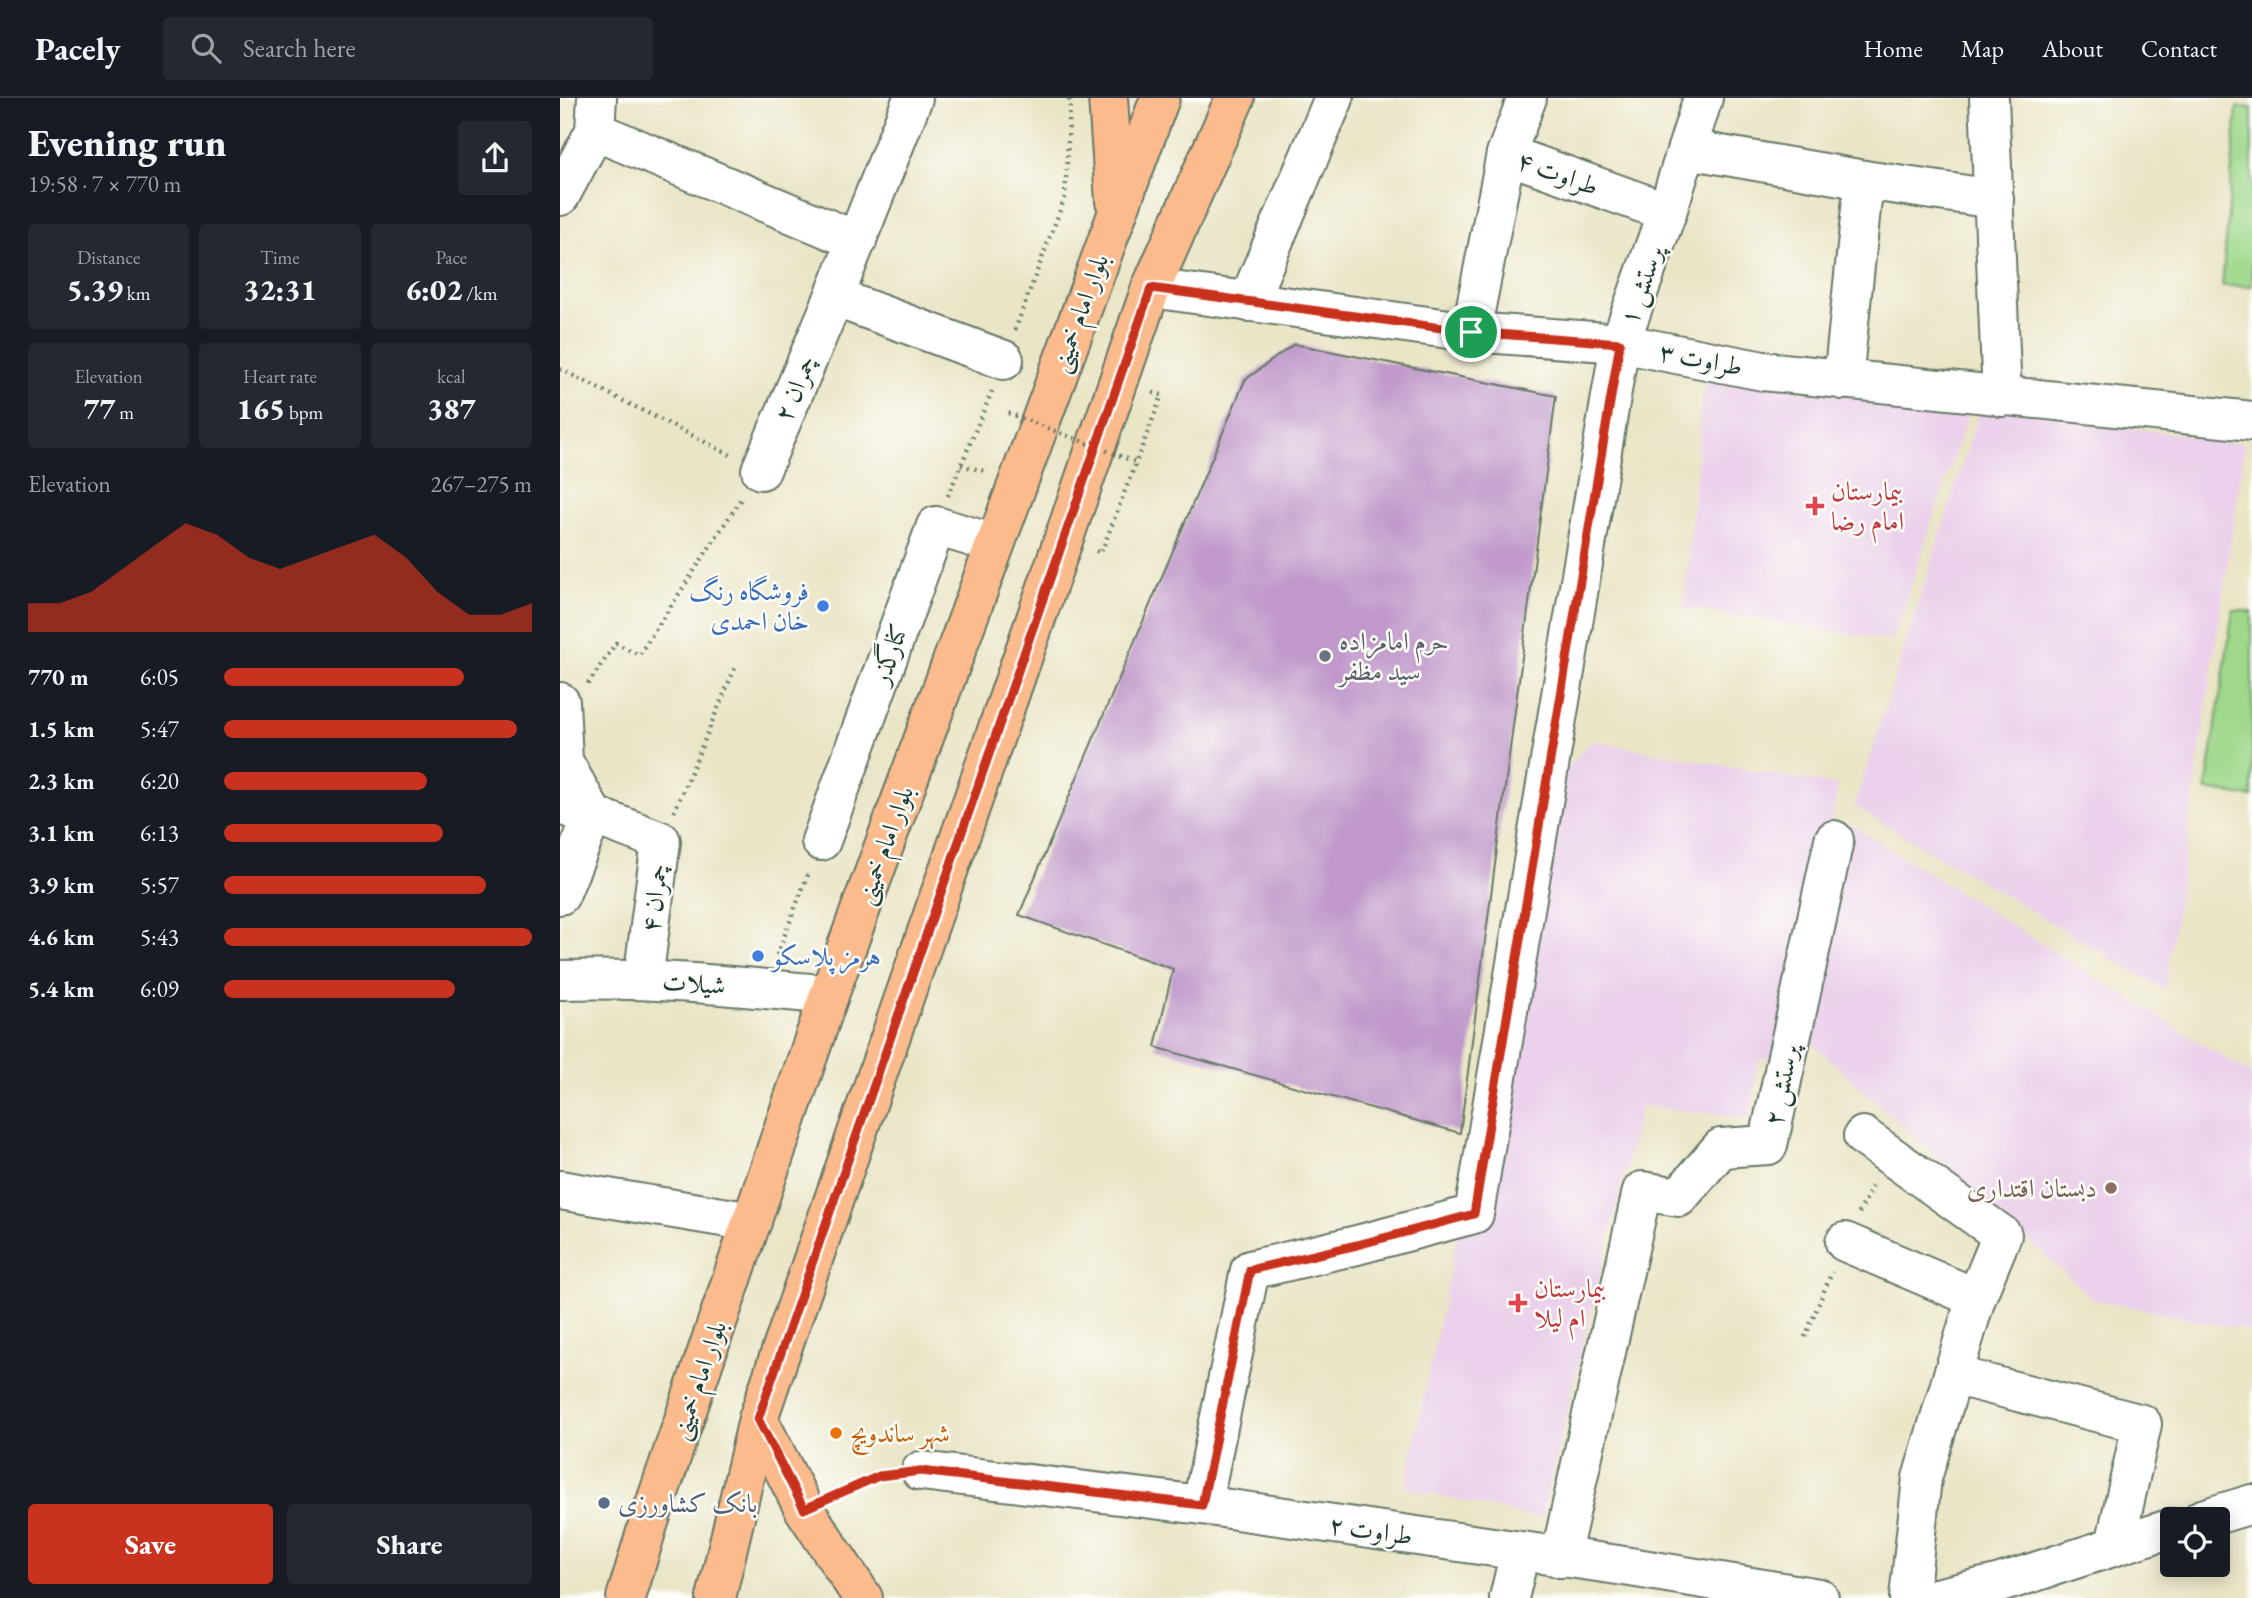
<!DOCTYPE html>
<meta charset="utf-8">
<style>
:root{--surface:#171b24;--page:#242831;--text:#f1f3f6;--muted:#9ea1a6;--line:#363941;--accent:#c8321e}
body{margin:0;font-family:"EB Garamond",Amiri,serif;background:var(--page);color:var(--text);height:100vh;display:flex;flex-direction:column;font-size:26px;white-space:nowrap}
*{box-sizing:border-box;margin:0}
p{font-size:23px;color:var(--muted)}
.icon{flex:none;width:38px;height:38px;fill:none;stroke:currentColor;stroke-width:2;stroke-linecap:round;stroke-linejoin:round}
.map{position:relative;flex:1;overflow:hidden}
.details{display:flex;flex-direction:column;background:var(--surface);width:560px}
.details>*{flex:none}
.buttons{position:absolute;left:1600px;top:1409px;display:grid;gap:14px}
.buttons a{display:grid;place-items:center;width:70px;height:70px;border-radius:7px;background:var(--surface);box-shadow:0 4px 18px #0003;font-size:35px}
.pin{position:absolute;display:grid;place-items:center;width:60px;height:60px;color:#fff;margin:-30px;border:4px solid #fff;border-radius:50%;box-shadow:0 2px 7px #0007}
.round{display:grid;place-items:center;flex:none;width:74px;height:74px;border-radius:7px;background:var(--page)}
.head{display:flex;align-items:center;justify-content:space-between;height:119px;padding:0 28px}
h1{font-size:38px;font-weight:800;line-height:52px}
.stats{display:grid;grid-template-columns:repeat(3,1fr);gap:10px;height:119px;padding:7px 28px}
.stats div{display:grid;align-content:center;border-radius:7px;background:var(--page);text-align:center}
.stats b{font-size:30px;font-weight:800}
.stats small{font-size:19px;font-weight:400}
.stats p{font-size:19px}
.chart{height:196px;padding:14px 28px}
.chart p{display:flex;justify-content:space-between}
.chart svg{width:100%;height:126px;margin-top:7px;fill:var(--accent);opacity:.7}
.primary-button{display:flex;gap:14px;margin-top:auto;padding:14px 28px}
.primary-button a{flex:1;height:80px;border-radius:7px;background:var(--accent);color:#fff;font-size:28px;font-weight:800;line-height:80px;text-align:center}
.primary-button a+a{background:var(--page);color:var(--text)}
ul{padding:0 28px;list-style:none;font-size:23px}
li{display:grid;grid-template-columns:112px 84px 1fr;align-items:center;height:52px}
li i{height:18px;border-radius:9px;background:var(--accent)}
header{display:flex;align-items:center;gap:42px;box-sizing:border-box;height:98px;padding:0 35px;background:var(--surface);border-bottom:2px solid var(--line)}
header strong{font-size:33px}
nav{display:flex;gap:38px;margin-inline-start:auto;font-size:24px}
.search{width:490px;height:63px;background:var(--page);display:flex;align-items:center;gap:18px;box-sizing:border-box;padding:0 24px;border-radius:7px;color:var(--muted);font-size:26px}
main{display:flex;flex:1;min-height:0}
.map>svg:first-child{display:block}
.built{fill:#ebd1eb}
.green{fill:#9fd88b;stroke:#5f8a60;stroke-width:2}
.building{fill:#c098ca}
.lines{fill:none;stroke-linecap:round;stroke-linejoin:round}
.minor-casing{stroke:#667867;stroke-width:42}
.major-casing{stroke:#667867;stroke-width:42}
.path{stroke:#667867;stroke-width:4.5;stroke-dasharray:2 5;stroke-linecap:butt}
.minor{stroke:#fff;stroke-width:38}
.major{stroke:#fbbb8c;stroke-width:38}
.path-bridge{stroke:#667867;stroke-width:4.5;stroke-dasharray:2 5;stroke-linecap:butt}
.route-casing{stroke:#fff;stroke-width:14}
.route{stroke:#c8321e;stroke-width:9}
.health-dot{fill:#e0444e;stroke:#fdfcf7;stroke-width:2.5}
.shop-dot{fill:#3f7fe0;stroke:#fdfcf7;stroke-width:2.5}
.worship-dot{fill:#6b7280;stroke:#fdfcf7;stroke-width:2.5}
.education-dot{fill:#8d6e63;stroke:#fdfcf7;stroke-width:2.5}
.food-dot{fill:#e8710a;stroke:#fdfcf7;stroke-width:2.5}
.service-dot{fill:#5c6f8a;stroke:#fdfcf7;stroke-width:2.5}
.labels{text-anchor:middle;stroke-width:5;stroke-linejoin:round;paint-order:stroke}
.street-label{font-size:26px;fill:#1f3d34;stroke:#fdfcf7}
.health-label{font-size:26px;fill:#be3a42;stroke:#fdfcf7;text-anchor:start}
.shop-label{font-size:26px;fill:#366cbe;stroke:#fdfcf7;text-anchor:end}
.worship-label{font-size:26px;fill:#5b616d;stroke:#fdfcf7;text-anchor:start}
.education-label{font-size:26px;fill:#785e54;stroke:#fdfcf7;text-anchor:end}
.food-label{font-size:26px;fill:#c56008;stroke:#fdfcf7;text-anchor:start}
.service-label{font-size:26px;fill:#4e5e75;stroke:#fdfcf7;text-anchor:start}
</style>
<header>
<strong>Pacely</strong>
<div class="search"><svg class="icon" aria-label="search" viewBox="0 0 24 24"><circle cx="10" cy="10" r="6"/><path d="M15 15l6 6"/></svg>Search here</div>
<nav><a>Home</a><a>Map</a><a>About</a><a>Contact</a></nav>
</header>
<main>
<section class="details">
<div class="head"><div><h1>Evening run</h1><p>19:58 · 7 × 770 m</p></div><a class="round"><svg class="icon" aria-label="share" viewBox="0 0 24 24"><path d="M12 15V3M7 8l5-5 5 5M5 13v7h14v-7"/></svg></a></div>
<div class="stats">
<div><p>Distance</p><b>5.39<small> km</small></b></div>
<div><p>Time</p><b>32:31</b></div>
<div><p>Pace</p><b>6:02<small> /km</small></b></div>
</div>
<div class="stats">
<div><p>Elevation</p><b>77<small> m</small></b></div>
<div><p>Heart rate</p><b>165<small> bpm</small></b></div>
<div><p>kcal</p><b>387</b></div>
</div>
<div class="chart"><p><span>Elevation</span>267–275 m</p>
<svg viewBox="0 0 160 44" preserveAspectRatio="none"><path d="M0 44V34L10 34L20 30L30 22L40 14L50 6L60 10L70 18L80 22L90 18L100 14L110 10L120 18L130 30L140 38L150 38L160 34V44z"/></svg>
</div>
<ul>
<li><b>770 m</b>6:05<i style="width:78%"></i></li>
<li><b>1.5 km</b>5:47<i style="width:95%"></i></li>
<li><b>2.3 km</b>6:20<i style="width:66%"></i></li>
<li><b>3.1 km</b>6:13<i style="width:71%"></i></li>
<li><b>3.9 km</b>5:57<i style="width:85%"></i></li>
<li><b>4.6 km</b>5:43<i style="width:100%"></i></li>
<li><b>5.4 km</b>6:09<i style="width:75%"></i></li>
</ul>
<div class="primary-button"><a>Save</a><a>Share</a></div>
</section>
<div class="map">
<svg width="1692" height="1500" viewBox="0 0 1692 1500">
<rect width="100%" height="100%" fill="#fdfcf7"/>
<filter id="ink" filterUnits="userSpaceOnUse"><feTurbulence type="fractalNoise" baseFrequency=".0143" numOctaves="2"/><feDisplacementMap in="SourceGraphic" scale="14" xChannelSelector="R" yChannelSelector="G"/><feConvolveMatrix kernelMatrix="1 2 1 2 8 2 1 2 1" color-interpolation-filters="sRGB"/></filter>
<filter id="wash" filterUnits="userSpaceOnUse"><feTurbulence type="fractalNoise" baseFrequency=".00686" numOctaves="4" result="noise"/><feDisplacementMap in="SourceGraphic" scale="28" xChannelSelector="R" yChannelSelector="G"/><feGaussianBlur stdDeviation="1.57" result="paint"/><feColorMatrix in="noise" values="0 0 0 0 0 0 0 0 0 0 0 0 0 0 0 0 0 1.4 0 .05"/><feComposite in="paint" operator="in"/></filter>
<g filter="url(#wash)">
<rect width="100%" height="100%" fill="#eae5c6"/>
<g class="built">
<polygon points="1144,281 1411,307 1332,543 1124,510"/>
<polygon points="1421,308 1685,346 1605,892 1294,708"/>
<polygon points="1032,643 1278,688 1224,961 1199,961 1190,1020 1081,1008 981,1421 845,1390 990,688"/>
<polygon points="1286,724 1692,977 1692,1233 1534,1202 1250,944"/>
</g>
<g class="green">
<polygon points="1677,9 1692,10 1692,188 1662,188"/>
<polygon points="1673,512 1692,514 1692,699 1646,692"/>
</g>
<g id="blocks">
<polygon class="building" points="734,246 996,298 900,1035 595,949 613,871 459,817 685,282"/>
</g>
</g>
<g filter="url(#ink)">
<use href="#blocks" fill-opacity="0" stroke="#667867" stroke-width="2"/>
<g class="lines">
<defs>
<g id="minor">
<polyline points="967,0 946,56 1107,114"/>
<polyline points="1429,0 1442,299"/>
<polyline points="35,33 297,143"/>
<polyline points="1127,51 1304,82 1434,101"/>
<polyline points="0,98 35,33 37,0"/>
<polyline points="591,190 911,234 1060,245 1203,273 1692,323"/>
<polyline points="274,199 444,262"/>
<polyline points="688,204 774,0"/>
<polyline points="911,234 946,56"/>
<polyline points="1283,282 1304,82"/>
<polyline points="201,372 274,199 353,0"/>
<polyline points="0,604 3,663 33,717 101,743 83,882"/>
<polyline points="261,743 376,428 435,446"/>
<polyline points="0,797 33,717 9,710"/>
<path d="M0,882C90,879 179,888 269,897"/>
<polyline points="1303,1038 1442,1137 1416,1200 1362,1380 1349,1500"/>
<polyline points="0,1092 192,1124"/>
<polyline points="1285,1144 1416,1200"/>
<polyline points="1393,1277 1582,1326 1555,1447"/>
<polyline points="361,1373 642,1407 1058,1467 1259,1500"/>
<polyline points="642,1407 690,1172 797,1147 914,1116 1060,245 1107,114 1143,0"/>
<polyline points="1642,1421 1692,1406"/>
<polyline points="1000,1460 1082,1093 1119,1099 1161,1050 1208,1047 1274,742"/>
<polyline points="949,1500 960,1454"/>
<polyline points="1376,1500 1437,1486 1612,1430"/>
</g>
<g id="major">
<polyline points="548,0 555,103"/>
<polyline points="198,1321 244,1411 303,1500"/>
<polyline points="66,1500 88,1427 269,897 600,0"/>
<polyline points="156,1500 198,1321 218,1262 591,190 675,0"/>
</g>
</defs>
<use href="#minor" class="minor-casing"/>
<use href="#major" class="major-casing"/>
<g class="path">
<polyline points="455,232 505,99 510,6 509,0"/>
<polyline points="0,271 171,357"/>
<polyline points="401,367 427,374"/>
<polyline points="388,398 432,293"/>
<polyline points="536,453 541,455 602,297 589,294"/>
<polyline points="28,586 56,545 79,557 183,398"/>
<polyline points="114,714 175,570"/>
<polyline points="217,857 249,774"/>
<polyline points="1299,1115 1314,1085"/>
<polyline points="1245,1239 1272,1174"/>
<polyline points="274,1398 319,1378 328,1377"/>
</g>
<use href="#minor" class="minor"/>
<use href="#major" class="major"/>
<polyline class="path-bridge" points="448,315 576,364"/>
</g>
</g>
<g class="lines" filter="url(#ink)">
<defs>
<polygon id="route" points="591,190 911,234 1060,245 914,1116 797,1147 690,1172 642,1407 361,1373 319,1378 244,1411 198,1321"/>
</defs>
<use href="#route" class="route-casing"/>
<use href="#route" class="route"/>
</g>
<g class="health-dot">
<path d="M1251.5 397.5h7v7h7v7h-7v7h-7v-7h-7v-7h7z"/>
<path d="M954.5 1194.5h7v7h7v7h-7v7h-7v-7h-7v-7h7z"/>
</g>
<g class="shop-dot">
<circle cx="263" cy="508" r="7"/>
<circle cx="198" cy="858" r="7"/>
</g>
<circle class="worship-dot" cx="765" cy="558" r="7"/>
<circle class="education-dot" cx="1551" cy="1090" r="7"/>
<circle class="food-dot" cx="276" cy="1335" r="7"/>
<circle class="service-dot" cx="44" cy="1405" r="7"/>
<g class="labels">
<g class="street-label">
<text transform="translate(998 75) rotate(20)" y="9">طراوت ۴</text>
<text transform="translate(1081 187) rotate(-70)" y="9">پرستش ۱</text>
<text transform="translate(519 215) rotate(-70)" y="9">بلوار امام خمینی</text>
<text transform="translate(1141 261) rotate(11)" y="9">طراوت ۳</text>
<text transform="translate(235 290) rotate(-67)" y="9">چمران ۲</text>
<text transform="translate(329 556) rotate(-70)" y="9">کنارگذر</text>
<text transform="translate(324 747) rotate(-70)" y="9">بلوار امام خمینی</text>
<text transform="translate(94 800) rotate(-83)" y="9">چمران ۴</text>
<text transform="translate(134 885) rotate(4)" y="9">شیلات</text>
<text transform="translate(1221 987) rotate(-78)" y="9">پرستش ۲</text>
<text transform="translate(138 1282) rotate(-71)" y="9">بلوار امام خمینی</text>
<text transform="translate(811 1432) rotate(8)" y="9">طراوت ۲</text>
</g>
<g class="health-label">
<text x="1271" y="402">بیمارستان<tspan x="1271" dy="30">امام رضا</tspan></text>
<text x="974" y="1199">بیمارستان<tspan x="974" dy="30">ام لیلا</tspan></text>
</g>
<g class="shop-label">
<text x="249" y="502">فروشگاه رنگ<tspan x="249" dy="30">خان احمدی</tspan></text>
<text x="212" y="867" text-anchor="start">هرمز پلاسکو</text>
</g>
<g class="worship-label">
<text x="779" y="552">حرم امامزاده<tspan x="779" dy="30">سید مظفر</tspan></text>
</g>
<g class="education-label">
<text x="1537" y="1099">دبستان اقتداری</text>
</g>
<g class="food-label">
<text x="290" y="1344">شهر ساندویچ</text>
</g>
<g class="service-label">
<text x="58" y="1414">بانک کشاورزی</text>
</g>
</g>
</svg>
<div class="buttons">
<a><svg class="icon" aria-label="locate" viewBox="0 0 24 24"><circle cx="12" cy="12" r="6"/><path d="M12 2v4M12 18v4M2 12h4M18 12h4"/></svg></a>
</div>
<div class="pin" style="left:911px;top:234px;background:#1e9e55"><svg class="icon" aria-label="arrive" viewBox="0 0 24 24"><path d="M6 21V4h12l-3 4 3 4H6"/></svg></div>
</div>
</main>
